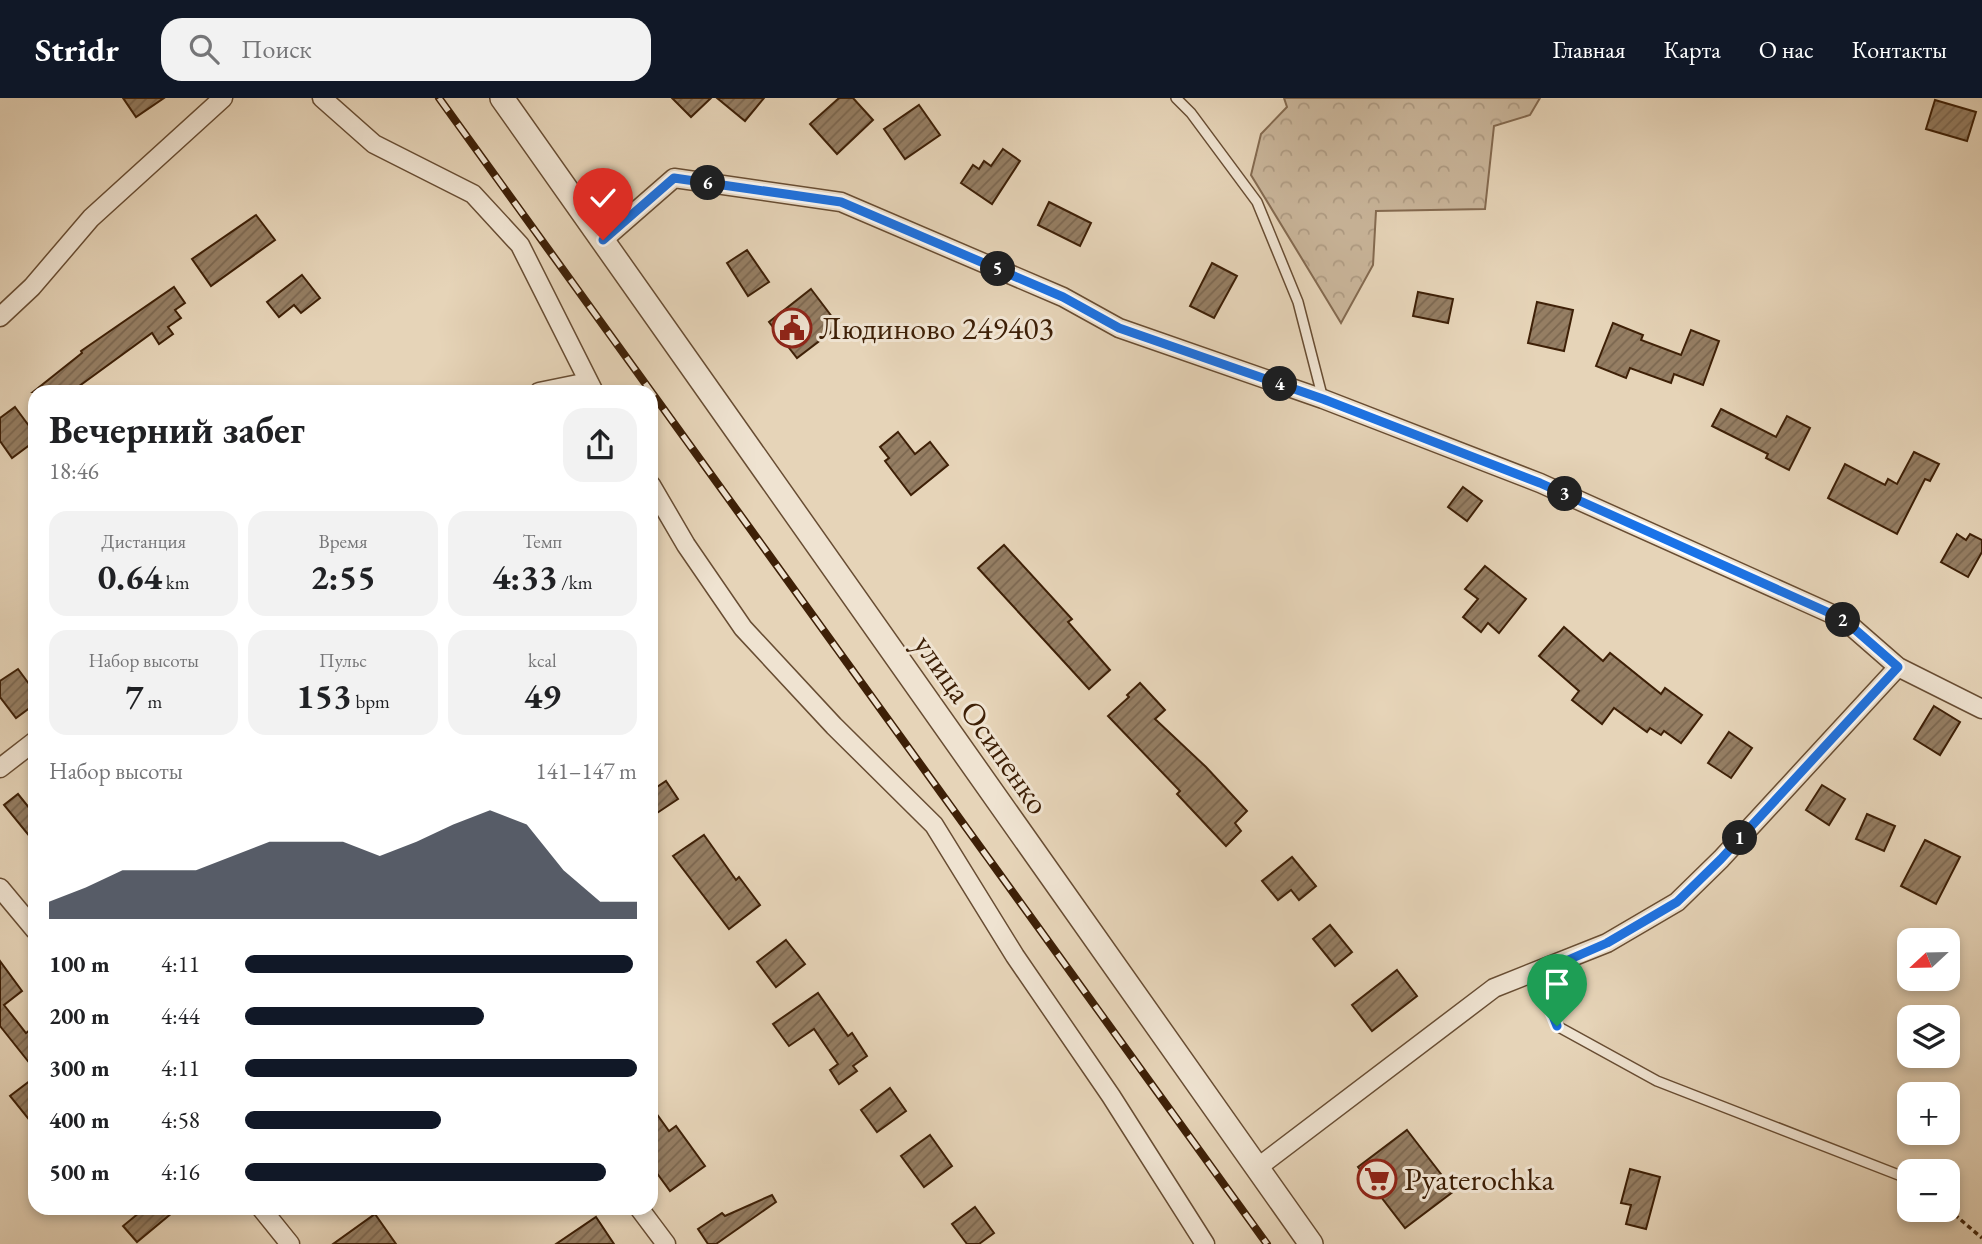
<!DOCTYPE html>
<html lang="ru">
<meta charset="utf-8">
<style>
:root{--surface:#fff;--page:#f2f2f2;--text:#202124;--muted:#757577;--accent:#111827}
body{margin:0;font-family:"EB Garamond",serif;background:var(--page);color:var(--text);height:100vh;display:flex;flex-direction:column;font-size:26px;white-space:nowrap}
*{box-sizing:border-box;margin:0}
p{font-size:23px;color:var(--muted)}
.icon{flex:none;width:38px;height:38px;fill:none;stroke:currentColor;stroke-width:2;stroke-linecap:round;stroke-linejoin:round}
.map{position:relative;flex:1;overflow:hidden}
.side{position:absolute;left:28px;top:287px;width:630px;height:830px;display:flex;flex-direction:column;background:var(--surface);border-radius:21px;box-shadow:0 4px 10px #0003}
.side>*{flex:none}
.needle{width:46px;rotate:248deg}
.fabs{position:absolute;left:1897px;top:830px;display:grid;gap:14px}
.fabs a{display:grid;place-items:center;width:63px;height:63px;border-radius:14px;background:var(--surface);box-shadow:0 4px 10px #0003;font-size:35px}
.pin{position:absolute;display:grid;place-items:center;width:60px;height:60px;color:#fff;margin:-72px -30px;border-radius:50% 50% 50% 0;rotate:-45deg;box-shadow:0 0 7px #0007}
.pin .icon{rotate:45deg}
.km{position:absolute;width:35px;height:35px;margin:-18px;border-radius:50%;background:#222;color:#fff;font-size:19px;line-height:35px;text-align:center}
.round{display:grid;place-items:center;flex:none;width:74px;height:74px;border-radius:21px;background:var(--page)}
.headline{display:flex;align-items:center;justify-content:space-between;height:119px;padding:0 21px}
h1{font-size:38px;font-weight:700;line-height:52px}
.stats{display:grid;grid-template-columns:repeat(3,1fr);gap:10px;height:119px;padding:7px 21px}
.stats div{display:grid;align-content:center;border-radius:18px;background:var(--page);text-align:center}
.stats b{font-size:35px;font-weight:700}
.stats small{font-size:19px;font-weight:400}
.stats p{font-size:19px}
.chart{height:196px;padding:14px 21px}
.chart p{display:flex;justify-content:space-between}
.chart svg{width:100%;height:126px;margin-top:7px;fill:var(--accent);opacity:.7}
ul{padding:0 21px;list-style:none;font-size:23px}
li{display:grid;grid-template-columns:112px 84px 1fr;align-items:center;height:52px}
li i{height:18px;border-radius:9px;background:var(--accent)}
header{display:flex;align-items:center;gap:42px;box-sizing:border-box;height:98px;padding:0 35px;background:var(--accent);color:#fff}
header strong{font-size:33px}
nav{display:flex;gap:38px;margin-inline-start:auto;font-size:24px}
.search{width:490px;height:63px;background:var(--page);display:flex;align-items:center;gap:18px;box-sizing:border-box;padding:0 24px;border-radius:21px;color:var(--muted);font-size:26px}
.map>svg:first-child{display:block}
.forest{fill:url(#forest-crowns);stroke:#846a50;stroke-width:2}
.building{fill:url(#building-hatch);stroke:#3e2007;stroke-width:2}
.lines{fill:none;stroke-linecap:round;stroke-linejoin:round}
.service-casing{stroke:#684d33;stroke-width:12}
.minor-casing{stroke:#684d33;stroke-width:21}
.tertiary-casing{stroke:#684d33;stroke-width:26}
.path{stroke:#3e2007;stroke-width:3.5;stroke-dasharray:5 3.5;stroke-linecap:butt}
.service{stroke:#efe3d1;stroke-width:9}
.minor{stroke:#efe3d1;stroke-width:18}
.tertiary{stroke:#efe3d1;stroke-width:23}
.rail-casing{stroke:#3e2007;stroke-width:8}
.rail{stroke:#efe3d1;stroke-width:5;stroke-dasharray:16;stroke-linecap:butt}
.route-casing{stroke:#fff;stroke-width:14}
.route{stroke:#1a73e8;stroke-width:9}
.labels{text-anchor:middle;stroke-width:6;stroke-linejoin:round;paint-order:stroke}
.poi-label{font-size:32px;fill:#3e2007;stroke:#efe3d1;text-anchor:start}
.street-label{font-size:32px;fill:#3e2007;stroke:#efe3d1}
</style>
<header>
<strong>Stridr</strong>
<div class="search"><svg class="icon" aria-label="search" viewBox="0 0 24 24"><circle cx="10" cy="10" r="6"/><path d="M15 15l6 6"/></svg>Поиск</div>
<nav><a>Главная</a><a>Карта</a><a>О нас</a><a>Контакты</a></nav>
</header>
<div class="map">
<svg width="1982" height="1146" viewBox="0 0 1982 1146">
<defs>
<pattern id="forest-crowns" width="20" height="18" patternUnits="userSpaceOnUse" patternTransform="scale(1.75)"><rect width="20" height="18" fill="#c9b59a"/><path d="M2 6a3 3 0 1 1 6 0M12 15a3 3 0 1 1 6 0" fill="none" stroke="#ae9b83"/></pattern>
<pattern id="building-hatch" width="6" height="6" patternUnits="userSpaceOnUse" patternTransform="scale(1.75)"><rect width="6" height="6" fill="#957e63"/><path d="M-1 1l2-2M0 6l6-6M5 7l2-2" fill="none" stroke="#7b6750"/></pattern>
</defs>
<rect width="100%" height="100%" fill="#e6d4b8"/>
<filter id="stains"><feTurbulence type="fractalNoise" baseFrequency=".00286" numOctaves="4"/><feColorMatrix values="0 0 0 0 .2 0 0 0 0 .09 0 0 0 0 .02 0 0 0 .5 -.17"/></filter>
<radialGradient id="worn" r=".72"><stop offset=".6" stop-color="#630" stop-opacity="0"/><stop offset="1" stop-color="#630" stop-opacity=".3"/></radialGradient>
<polygon class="forest" points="1284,0 1540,0 1530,17 1494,28 1485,111 1376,113 1373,167 1341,225 1251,77 1261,36 1287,9"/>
<g class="building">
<polygon points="123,0 164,0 136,19"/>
<polygon points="672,0 711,0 691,19"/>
<polygon points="717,0 764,0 745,23"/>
<polygon points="839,0 853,0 873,22 837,56 810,26"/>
<polygon points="1935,2 1976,14 1967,43 1926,31"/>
<polygon points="919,7 940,37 905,61 884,31"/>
<polygon points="1003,51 1020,63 992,106 961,85 973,67 979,71 984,63 991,68"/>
<polygon points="1049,104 1091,125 1080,148 1038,127"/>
<polygon points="256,117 275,142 211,188 192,161"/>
<polygon points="747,152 769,184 748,198 727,165"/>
<polygon points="1212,165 1237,178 1214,220 1190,208"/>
<polygon points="302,177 320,200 301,215 294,207 279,219 267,204"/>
<polygon points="174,189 185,205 175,212 181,220 168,229 173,236 159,246 152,235 71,294 33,294 82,255 81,253"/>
<polygon points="811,191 839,228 797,260 769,224"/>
<polygon points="1418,194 1453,201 1448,225 1413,218"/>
<polygon points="1537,204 1573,212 1564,253 1528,245"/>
<polygon points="1613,225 1643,237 1641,242 1681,257 1691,232 1719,243 1703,287 1674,276 1671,285 1630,270 1626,280 1596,268"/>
<polygon points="15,309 35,336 35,343 12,360 0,343 0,320"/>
<polygon points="1721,311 1776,339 1787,318 1810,330 1789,372 1766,360 1768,356 1712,328"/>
<polygon points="898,334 915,356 930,344 948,367 911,397 885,363 889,360 880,349"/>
<polygon points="1914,354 1939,366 1930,383 1925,381 1897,436 1828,400 1845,366 1885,387 1888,381 1897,386"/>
<polygon points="1463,389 1482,403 1467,423 1448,409"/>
<polygon points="1957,436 1966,442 1970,436 1982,442 1982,454 1968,479 1941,464"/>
<polygon points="1004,447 1072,521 1068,524 1110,572 1089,591 978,470"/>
<polygon points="1485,468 1526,501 1499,535 1488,525 1481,534 1463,519 1478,501 1465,491"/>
<polygon points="1564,529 1603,563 1610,555 1661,596 1665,590 1702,617 1681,645 1664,633 1661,637 1650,630 1647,634 1614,610 1602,626 1572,602 1579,593 1539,558"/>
<polygon points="18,571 35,594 35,606 16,620 0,599 0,583"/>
<polygon points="1140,585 1165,612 1155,621 1206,669 1247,713 1235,725 1241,733 1226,748 1177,696 1180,693 1108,618 1129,599 1127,597"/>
<polygon points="1934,608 1960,624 1940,657 1914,641"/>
<polygon points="1729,634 1752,650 1731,680 1708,665"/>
<polygon points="666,683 678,701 651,719 651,693"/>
<polygon points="1822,687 1845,701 1829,727 1806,712"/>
<polygon points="18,696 35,717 35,745 4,707"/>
<polygon points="1867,716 1895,728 1884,753 1856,741"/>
<polygon points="704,737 736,782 739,779 760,807 729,831 673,758"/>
<polygon points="1925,742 1960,759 1936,806 1901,788"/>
<polygon points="1292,759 1316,788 1299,802 1291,792 1278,802 1262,783"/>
<polygon points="1330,827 1352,854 1335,868 1313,841"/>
<polygon points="786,842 805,866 776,889 757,864"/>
<polygon points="0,863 22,893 4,907 26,935 35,928 35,972 0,928"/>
<polygon points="1397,872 1417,898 1372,933 1352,907"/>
<polygon points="818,895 848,938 852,935 867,958 853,968 857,973 839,986 830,972 838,966 814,931 789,948 773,926"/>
<polygon points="35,979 35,1029 10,998"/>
<polygon points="890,990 906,1013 877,1034 861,1012"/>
<polygon points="651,1008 669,1033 676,1028 705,1068 670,1093 651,1067"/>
<polygon points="1407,1032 1454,1093 1405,1130 1358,1069"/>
<polygon points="930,1037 952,1068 924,1089 901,1058"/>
<polygon points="1630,1071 1660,1079 1646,1131 1626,1126 1631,1107 1621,1105"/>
<polygon points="772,1097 776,1104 716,1146 708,1146 698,1131 722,1115 725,1118"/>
<polygon points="975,1109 994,1135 979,1146 967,1146 952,1126"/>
<polygon points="145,1110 178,1110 137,1144 123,1128"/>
<polygon points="375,1116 396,1146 333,1146"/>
<polygon points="596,1119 614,1146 556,1146"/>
</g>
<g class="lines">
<defs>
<g id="service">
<polyline points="1176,0 1191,15 1257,104 1298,204 1323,301"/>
<polyline points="1536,875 1557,928 1657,983 1909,1081"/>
</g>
<g id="minor">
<polyline points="322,0 374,46 473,96 520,147 594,294"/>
<polyline points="603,142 674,80 841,104 1063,199 1119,230 1323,301 1540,385 1843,521 1898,569 1982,611"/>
<polyline points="0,219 32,189 91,120 223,0"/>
<polyline points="539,294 588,284"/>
<polyline points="651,387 686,447 743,530 834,628 934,727 1015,858 1111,998 1205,1146"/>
<polyline points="0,670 35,643"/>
<polyline points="0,790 35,832"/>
<polyline points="1257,1070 1494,890 1607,845 1677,804 1721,761 1898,569"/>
<polyline points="261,1110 290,1146"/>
<polyline points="639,1110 666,1146"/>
</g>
<polyline id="tertiary" points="502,0 1311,1146"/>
</defs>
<use href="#service" class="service-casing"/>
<use href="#minor" class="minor-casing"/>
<use href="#tertiary" class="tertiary-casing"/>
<polyline class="path" points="1948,1111 1982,1140"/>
<use href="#service" class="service"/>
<use href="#minor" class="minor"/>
<use href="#tertiary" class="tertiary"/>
<defs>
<polyline id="rail" points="439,0 1267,1146"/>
</defs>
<use href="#rail" class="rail-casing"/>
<use href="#rail" class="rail"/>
</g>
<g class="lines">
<defs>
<polyline id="route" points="603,142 674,80 841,104 1063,199 1119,230 1323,301 1540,385 1843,521 1898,569 1721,761 1677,804 1607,845 1536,876 1557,928"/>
</defs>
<use href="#route" class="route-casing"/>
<use href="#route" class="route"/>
</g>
<defs>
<symbol id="civic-ring" viewBox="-11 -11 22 22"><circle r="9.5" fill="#efe3d1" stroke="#8f2418" stroke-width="1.5"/><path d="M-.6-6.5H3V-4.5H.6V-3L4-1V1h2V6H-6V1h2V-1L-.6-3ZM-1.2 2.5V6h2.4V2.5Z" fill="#8f2418"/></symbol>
<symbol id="supermarket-ring" viewBox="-11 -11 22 22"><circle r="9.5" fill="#efe3d1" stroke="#8f2418" stroke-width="1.5"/><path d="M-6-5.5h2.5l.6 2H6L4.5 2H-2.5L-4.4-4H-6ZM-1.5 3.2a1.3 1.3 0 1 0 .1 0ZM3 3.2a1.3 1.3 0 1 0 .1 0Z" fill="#8f2418"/></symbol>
</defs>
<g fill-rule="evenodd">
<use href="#civic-ring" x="770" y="208" width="44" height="44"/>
<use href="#supermarket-ring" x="1355" y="1059" width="44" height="44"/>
</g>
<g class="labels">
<g class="poi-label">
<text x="819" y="241">Людиново 249403</text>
<text x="1404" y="1092">Pyaterochka</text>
</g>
<g class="street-label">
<text transform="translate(982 626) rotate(55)" y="11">улица Осипенко</text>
</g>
</g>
<rect width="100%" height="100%" filter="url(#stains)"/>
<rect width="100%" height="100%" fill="url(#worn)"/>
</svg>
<div class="fabs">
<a><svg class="needle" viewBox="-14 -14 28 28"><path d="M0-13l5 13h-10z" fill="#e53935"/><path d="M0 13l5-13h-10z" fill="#757577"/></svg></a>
<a><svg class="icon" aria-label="layers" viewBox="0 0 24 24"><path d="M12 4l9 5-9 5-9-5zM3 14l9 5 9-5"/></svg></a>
<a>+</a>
<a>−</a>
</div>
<div class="pin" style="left:1557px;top:928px;background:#1e9e55"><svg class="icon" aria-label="arrive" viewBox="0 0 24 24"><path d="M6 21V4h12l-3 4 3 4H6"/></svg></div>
<div class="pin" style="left:603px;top:142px;background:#d93025"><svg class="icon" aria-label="check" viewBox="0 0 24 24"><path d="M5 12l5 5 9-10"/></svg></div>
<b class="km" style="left:1740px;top:740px">1</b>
<b class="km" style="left:1843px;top:522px">2</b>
<b class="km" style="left:1565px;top:396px">3</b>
<b class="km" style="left:1280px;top:286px">4</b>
<b class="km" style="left:998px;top:171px">5</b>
<b class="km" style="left:708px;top:85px">6</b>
<section class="side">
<div class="headline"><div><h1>Вечерний забег</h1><p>18:46</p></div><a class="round"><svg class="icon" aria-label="share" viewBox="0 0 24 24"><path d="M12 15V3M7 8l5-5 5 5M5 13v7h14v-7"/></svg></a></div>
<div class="stats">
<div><p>Дистанция</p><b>0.64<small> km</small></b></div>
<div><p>Время</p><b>2:55</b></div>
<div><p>Темп</p><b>4:33<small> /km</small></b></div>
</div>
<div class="stats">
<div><p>Набор высоты</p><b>7<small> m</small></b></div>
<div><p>Пульс</p><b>153<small> bpm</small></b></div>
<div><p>kcal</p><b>49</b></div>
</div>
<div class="chart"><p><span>Набор высоты</span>141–147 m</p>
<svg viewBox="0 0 160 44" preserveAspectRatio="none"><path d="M0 44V38L10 33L20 27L30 27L40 27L50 22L60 17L70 17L80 17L90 22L100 17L110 11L120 6L130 11L140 27L150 38L160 38V44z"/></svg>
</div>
<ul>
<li><b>100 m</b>4:11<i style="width:99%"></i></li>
<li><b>200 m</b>4:44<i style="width:61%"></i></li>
<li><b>300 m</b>4:11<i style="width:100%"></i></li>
<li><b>400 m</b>4:58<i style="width:50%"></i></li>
<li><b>500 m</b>4:16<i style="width:92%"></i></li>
</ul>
</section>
</div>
